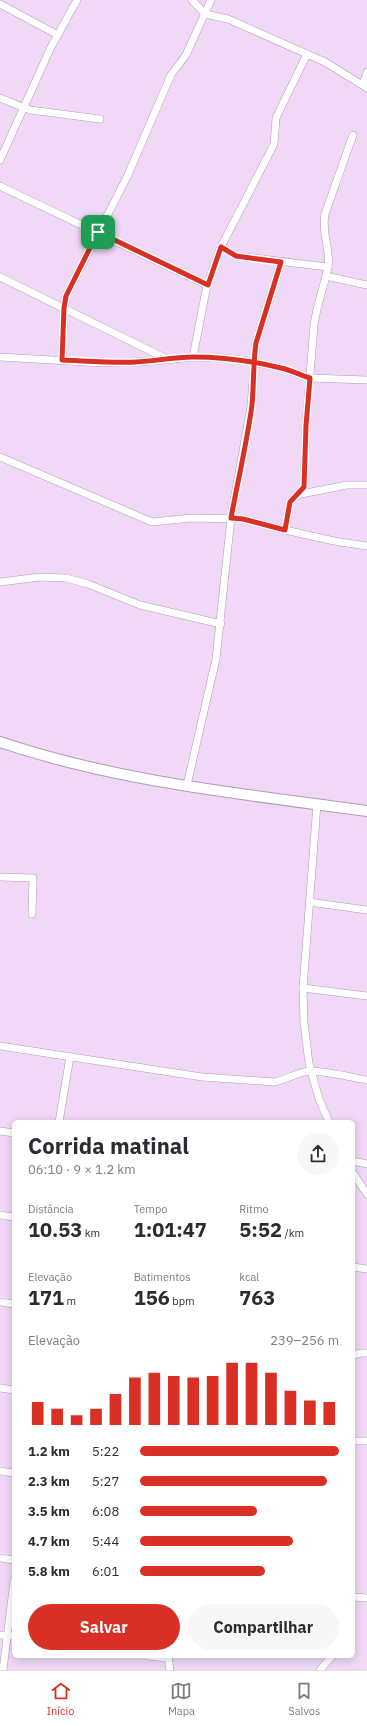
<!DOCTYPE html>
<html lang="pt">
<meta charset="utf-8">
<style>
:root{--surface:#fff;--page:#f7f7f7;--text:#2b2b33;--muted:#7c7c81;--line:#e1e1e2;--accent:#d93025}
body{margin:0;font-family:"IBM Plex Sans",sans-serif;background:var(--page);color:var(--text);height:100vh;display:flex;flex-direction:column;font-size:15px;white-space:nowrap}
*{box-sizing:border-box;margin:0}
p{font-size:13px;color:var(--muted)}
.icon{flex:none;width:22px;height:22px;fill:none;stroke:currentColor;stroke-width:2;stroke-linecap:round;stroke-linejoin:round}
.map{position:relative;flex:1;overflow:hidden}
.details{position:absolute;left:12px;top:1120px;width:343px;height:538px;display:flex;flex-direction:column;background:var(--surface);border-radius:6px;box-shadow:0 2px 10px #0003}
.details>*{flex:none}
.pin{position:absolute;display:grid;place-items:center;width:34px;height:34px;color:#fff;margin:-17px;border-radius:8px;box-shadow:0 2px 6px #0006}
.round{display:grid;place-items:center;flex:none;width:42px;height:42px;border-radius:21px;background:var(--page)}
.head{display:flex;align-items:center;justify-content:space-between;height:68px;padding:0 16px}
h1{font-size:22px;font-weight:700;line-height:30px}
.stats{display:grid;grid-template-columns:repeat(3,1fr);gap:6px;height:68px;padding:4px 16px}
.stats div{display:grid;align-content:center}
.stats b{font-size:20px;font-weight:700}
.stats small{font-size:11px;font-weight:400}
.stats p{font-size:11px}
.chart{height:112px;padding:8px 16px}
.chart p{display:flex;justify-content:space-between}
.chart svg{width:100%;height:72px;margin-top:4px;stroke:var(--accent);stroke-width:6}
.primary-button{display:flex;gap:8px;margin-top:auto;padding:8px 16px}
.primary-button a{flex:1;height:46px;border-radius:24px;background:var(--accent);color:#fff;font-size:16px;font-weight:700;line-height:46px;text-align:center}
.primary-button a+a{background:var(--page);color:var(--text)}
ul{padding:0 16px;list-style:none;font-size:13px}
li{display:grid;grid-template-columns:64px 48px 1fr;align-items:center;height:30px}
li i{height:10px;border-radius:5px;background:var(--accent)}
.tabs{display:flex;justify-content:space-around;align-items:center;height:56px;border-top:1px solid var(--line);background:var(--surface);font-size:11px;color:var(--muted)}
.tabs a{display:grid;justify-items:center;gap:2px}
.tabs .active{color:var(--accent)}
.map>svg:first-child{display:block}
.lines{fill:none;stroke-linecap:round;stroke-linejoin:round}
.minor-casing{stroke:#b19ab6;stroke-width:8}
.secondary-casing{stroke:#b19ab6;stroke-width:12}
.minor{stroke:#fff;stroke-width:7}
.secondary{stroke:#fff;stroke-width:10}
.route-casing{stroke:#fff;stroke-width:8}
.route{stroke:#d93025;stroke-width:5}
</style>
<div class="map">
<svg width="367" height="1670" viewBox="0 0 367 1670">
<rect width="100%" height="100%" fill="#f0d8f6"/>
<g class="lines">
<defs>
<g id="minor">
<polyline points="192,0 205,14 228,19 325,62 367,88"/>
<polyline points="0,4 58,35"/>
<polyline points="363,85 367,72"/>
<polyline points="0,98 30,110 100,119"/>
<polyline points="0,160 51,47 77,0"/>
<polyline points="0,186 207,285"/>
<polyline points="221,247 236,256 328,267 326,276 367,285"/>
<path d="M328,267C331,248 321,235 325,214L353,135"/>
<polyline points="0,277 167,359"/>
<polyline points="0,357 104,363 156,361 193,357 221,358 243,360 282,368 310,378 367,380"/>
<polyline points="193,357 207,285 221,247 274,144 276,118 307,54"/>
<polyline points="62,360 64,308 66,296 127,177 171,75 186,55 211,0"/>
<polyline points="0,457 152,522 191,518 243,519 285,530 334,541 367,546"/>
<polyline points="296,495 347,485 367,485"/>
<polyline points="285,530 290,502 304,487 306,425 314,325 317,309 326,276"/>
<polyline points="0,582 40,577 66,578 88,584 140,605 221,624"/>
<polyline points="187,785 216,659 231,518 251,406 256,343 281,262"/>
<polyline points="317,804 303,988 304,1023 309,1063 319,1099 329,1122"/>
<polyline points="0,877 33,878 32,914"/>
<polyline points="309,902 367,910"/>
<polyline points="303,988 367,996"/>
<path d="M0,1046L202,1077L274,1082C287,1080 297,1072 310,1071C325,1071 351,1077 367,1080"/>
<polyline points="59,1122 70,1057"/>
<polyline points="0,1131 14,1133"/>
<polyline points="353,1161 367,1164"/>
<polyline points="353,1173 367,1194"/>
<polyline points="0,1215 14,1217"/>
<polyline points="353,1267 367,1269"/>
<polyline points="0,1302 14,1304"/>
<polyline points="353,1355 361,1353 367,1353"/>
<polyline points="0,1388 14,1390"/>
<polyline points="353,1441 367,1441"/>
<polyline points="0,1471 14,1473"/>
<polyline points="0,1558 14,1560"/>
<polyline points="353,1597 367,1598"/>
<polyline points="0,1635 14,1636"/>
<polyline points="148,1656 168,1658"/>
<polyline points="168,1656 170,1670"/>
<polyline points="3,1670 14,1581"/>
<polyline points="320,1670 332,1656"/>
</g>
<path id="secondary" d="M0,742C118,782 244,794 367,811"/>
</defs>
<use href="#minor" class="minor-casing"/>
<use href="#secondary" class="secondary-casing"/>
<use href="#minor" class="minor"/>
<use href="#secondary" class="secondary"/>
</g>
<g class="lines">
<defs>
<path id="route" d="M98,232L66,296L64,308L62,360C87,361 111,363 136,362C155,361 174,357 193,357C223,357 253,361 281,368C291,370 300,375 310,378L306,426L304,487L290,502L285,530L243,519L231,518C238,480 247,442 252,405C254,384 253,363 256,343L281,262L236,256L221,247L208,285L98,232"/>
</defs>
<use href="#route" class="route-casing"/>
<use href="#route" class="route"/>
</g>
</svg>
<div class="pin" style="left:98px;top:232px;background:#1e9e55"><svg class="icon" aria-label="arrive" viewBox="0 0 24 24"><path d="M6 21V4h12l-3 4 3 4H6"/></svg></div>
<section class="details">
<div class="head"><div><h1>Corrida matinal</h1><p>06:10 · 9 × 1.2 km</p></div><a class="round"><svg class="icon" aria-label="share" viewBox="0 0 24 24"><path d="M12 15V3M7 8l5-5 5 5M5 13v7h14v-7"/></svg></a></div>
<div class="stats">
<div><p>Distância</p><b>10.53<small> km</small></b></div>
<div><p>Tempo</p><b>1:01:47</b></div>
<div><p>Ritmo</p><b>5:52<small> /km</small></b></div>
</div>
<div class="stats">
<div><p>Elevação</p><b>171<small> m</small></b></div>
<div><p>Batimentos</p><b>156<small> bpm</small></b></div>
<div><p>kcal</p><b>763</b></div>
</div>
<div class="chart"><p><span>Elevação</span>239–256 m</p>
<svg viewBox="0 0 160 44" preserveAspectRatio="none"><path d="M5 44V30M15 44V34M25 44V38M35 44V34M45 44V25M55 44V15M65 44V12M75 44V14M85 44V15M95 44V14M105 44V6M115 44V6M125 44V12M135 44V23M145 44V29M155 44V30"/></svg>
</div>
<ul>
<li><b>1.2 km</b>5:22<i style="width:100%"></i></li>
<li><b>2.3 km</b>5:27<i style="width:94%"></i></li>
<li><b>3.5 km</b>6:08<i style="width:59%"></i></li>
<li><b>4.7 km</b>5:44<i style="width:77%"></i></li>
<li><b>5.8 km</b>6:01<i style="width:63%"></i></li>
</ul>
<div class="primary-button"><a>Salvar</a><a>Compartilhar</a></div>
</section>
</div>
<nav class="tabs">
<a class="active"><svg class="icon" aria-label="home" viewBox="0 0 24 24"><path d="M3 11l9-7 9 7M6 9v11h12V9"/></svg>Início</a>
<a><svg class="icon" aria-label="map" viewBox="0 0 24 24"><path d="M3 6l6-2 6 2 6-2v14l-6 2-6-2-6 2zM9 4v14M15 6v14"/></svg>Mapa</a>
<a><svg class="icon" aria-label="saved" viewBox="0 0 24 24"><path d="M7 4h10v16l-5-4-5 4z"/></svg>Salvos</a>
</nav>
